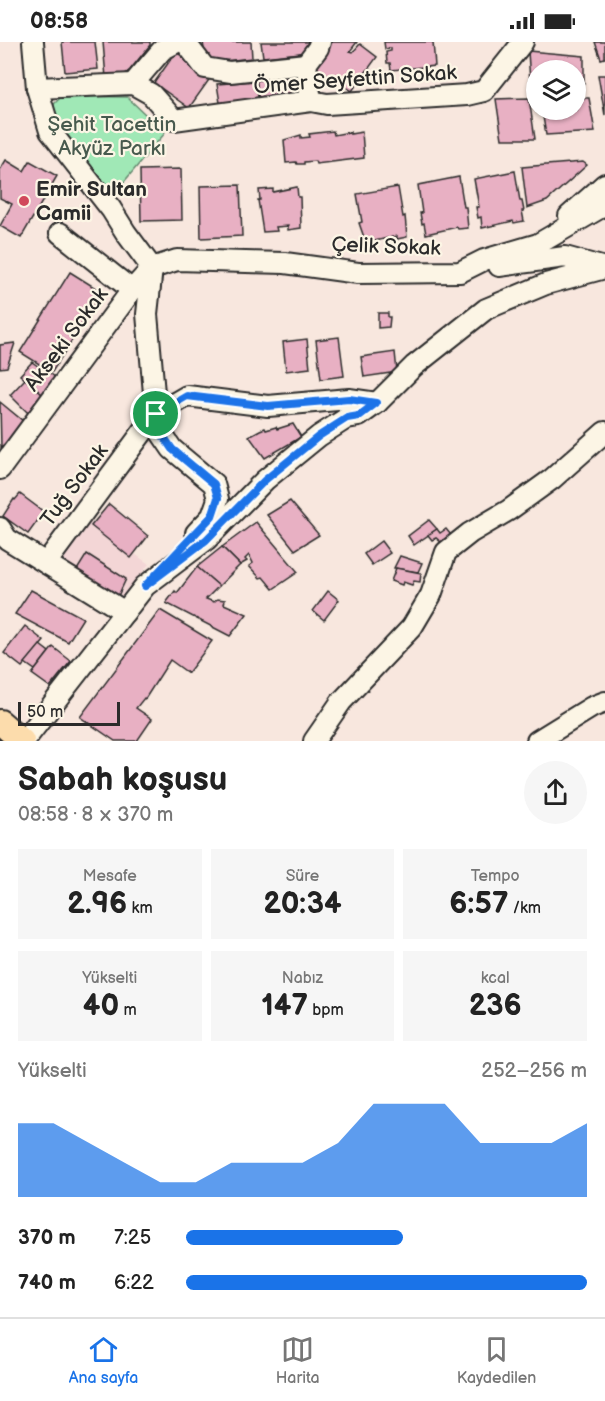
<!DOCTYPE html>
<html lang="tr">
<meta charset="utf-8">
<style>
:root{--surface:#fff;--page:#f6f6f6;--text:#222;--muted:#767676;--line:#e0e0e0;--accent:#1a73e8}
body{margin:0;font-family:"Balsamiq Sans",sans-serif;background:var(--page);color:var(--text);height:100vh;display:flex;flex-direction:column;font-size:22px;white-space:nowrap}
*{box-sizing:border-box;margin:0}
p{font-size:20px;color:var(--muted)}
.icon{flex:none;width:33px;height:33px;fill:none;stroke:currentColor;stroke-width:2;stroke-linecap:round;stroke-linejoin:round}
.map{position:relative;height:699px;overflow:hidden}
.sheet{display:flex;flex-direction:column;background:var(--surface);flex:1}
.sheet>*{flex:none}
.fabs{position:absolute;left:526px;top:18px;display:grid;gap:12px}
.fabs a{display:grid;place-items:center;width:60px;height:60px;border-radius:50%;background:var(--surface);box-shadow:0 2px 4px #0004;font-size:30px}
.scale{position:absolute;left:18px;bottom:15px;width:102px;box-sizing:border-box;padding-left:6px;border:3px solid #2b2b2b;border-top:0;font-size:16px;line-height:21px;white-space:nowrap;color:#2b2b2b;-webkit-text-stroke:4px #fcf5e5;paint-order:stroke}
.pin{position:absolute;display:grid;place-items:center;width:51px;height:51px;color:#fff;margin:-26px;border:3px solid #fff;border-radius:50%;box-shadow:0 2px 6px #0007}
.round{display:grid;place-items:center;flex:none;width:63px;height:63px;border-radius:32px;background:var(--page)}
.head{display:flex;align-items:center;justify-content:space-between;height:102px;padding:0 18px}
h1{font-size:33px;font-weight:800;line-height:45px}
.figures{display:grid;grid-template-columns:repeat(3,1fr);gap:9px;height:102px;padding:6px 18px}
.figures div{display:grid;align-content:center;border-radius:0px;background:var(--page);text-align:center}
.figures b{font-size:30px;font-weight:800}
.figures small{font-size:16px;font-weight:400}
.figures p{font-size:16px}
.chart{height:168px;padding:12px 18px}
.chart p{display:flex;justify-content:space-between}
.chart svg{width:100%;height:108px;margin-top:6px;fill:var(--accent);opacity:.7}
ul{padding:0 18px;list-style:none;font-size:20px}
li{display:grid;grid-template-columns:96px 72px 1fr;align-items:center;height:45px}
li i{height:15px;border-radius:8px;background:var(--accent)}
.status{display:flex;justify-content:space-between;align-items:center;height:42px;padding:0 30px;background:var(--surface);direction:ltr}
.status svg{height:16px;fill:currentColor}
.tab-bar{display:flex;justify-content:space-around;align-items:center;height:84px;border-top:2px solid var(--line);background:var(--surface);font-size:16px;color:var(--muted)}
.tab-bar a{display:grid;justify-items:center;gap:3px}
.tab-bar .active{color:var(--accent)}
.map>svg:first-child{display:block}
.built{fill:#f3d6d6}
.green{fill:#a0e8b6;stroke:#668a70;stroke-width:1.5}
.building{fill:#e8b0c3;stroke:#2b2b2b;stroke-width:1.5}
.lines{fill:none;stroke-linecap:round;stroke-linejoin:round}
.minor-casing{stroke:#2b2b2b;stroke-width:24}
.major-casing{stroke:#2b2b2b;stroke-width:28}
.minor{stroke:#fcf5e5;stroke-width:20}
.major{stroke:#fcdcac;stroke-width:24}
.route-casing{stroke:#fff;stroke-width:12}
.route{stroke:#1a73e8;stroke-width:8}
.poi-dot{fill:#d1495b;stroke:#fcf5e5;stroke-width:2}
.labels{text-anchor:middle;stroke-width:4.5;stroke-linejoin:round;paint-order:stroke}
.street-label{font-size:21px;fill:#2b2b2b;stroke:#fcf5e5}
.park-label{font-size:21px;fill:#485a4e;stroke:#fcf5e5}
.poi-label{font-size:21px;font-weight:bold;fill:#2b2b2b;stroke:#fcf5e5;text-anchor:start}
</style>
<div class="status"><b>08:58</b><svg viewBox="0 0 49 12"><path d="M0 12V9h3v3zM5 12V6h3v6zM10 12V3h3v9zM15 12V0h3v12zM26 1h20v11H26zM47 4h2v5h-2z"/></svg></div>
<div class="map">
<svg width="605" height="699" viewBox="0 0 605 699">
<rect width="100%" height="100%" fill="#f8e7de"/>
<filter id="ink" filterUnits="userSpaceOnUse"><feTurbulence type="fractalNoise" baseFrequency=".0167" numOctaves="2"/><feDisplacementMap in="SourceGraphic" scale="12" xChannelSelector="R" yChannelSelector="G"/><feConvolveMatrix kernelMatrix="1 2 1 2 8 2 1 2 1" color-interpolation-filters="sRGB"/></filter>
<g filter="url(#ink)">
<polygon class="built" points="84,476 149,522 126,551 122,554 96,542 63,521 58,515"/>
<polygon class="green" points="62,54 127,55 165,91 112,154 58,84 53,71 54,62"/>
<g class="building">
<polygon points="62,0 95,0 98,27 65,30"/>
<polygon points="103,0 150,0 150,3 130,28 125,32 125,35 106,36"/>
<polygon points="203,0 251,0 252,16 206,21"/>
<polygon points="261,0 308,0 310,10 263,15"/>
<polygon points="332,0 357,0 350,9 353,10 360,2 377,15 352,49 315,25"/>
<polygon points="384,0 433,0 435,24 391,28 390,21 387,21 386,10 391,9 391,6 385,7"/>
<polygon points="595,0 605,0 605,16 601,17"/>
<polygon points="528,9 584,14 584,42 576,42 576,28 537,28 537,40 530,40"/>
<polygon points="176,10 211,35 189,66 154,41"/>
<polygon points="293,28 297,51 258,55 256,32"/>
<polygon points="598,33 605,33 605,73"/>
<polygon points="256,39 259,63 221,67 217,42"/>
<polygon points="529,56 535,97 502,97 496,57"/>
<polygon points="576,56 589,56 595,90 546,93 542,68 576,68"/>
<polygon points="333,89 334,93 350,90 350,92 362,90 364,116 316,122 315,119 304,120 304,122 297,122 296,120 286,121 284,98 301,93 301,96 310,95 309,92"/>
<polygon points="6,118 24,129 30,119 57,134 21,196 0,184 12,162 0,156 0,128"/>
<polygon points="583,120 587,123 547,159 527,166 522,125"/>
<polygon points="181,127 182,178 141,179 140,128"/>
<polygon points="515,129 520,159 522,159 524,169 522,169 524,179 514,181 513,179 482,186 481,175 478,176 476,165 479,165 474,137"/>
<polygon points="459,135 464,165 466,165 468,186 458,187 457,185 426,192 424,181 422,182 420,171 422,171 418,143"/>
<polygon points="240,143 242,194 201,196 200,144"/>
<polygon points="297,145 298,155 300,155 301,186 288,188 288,184 276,185 277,189 263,190 258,158 260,158 259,148 273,147 273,150"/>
<polygon points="398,145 403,175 405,174 407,195 397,197 397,194 366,201 359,181 362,180 357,152"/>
<polygon points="70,230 102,250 52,330 20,310"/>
<polygon points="378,271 388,271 388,275 390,275 389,285 378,286"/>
<polygon points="339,295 344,334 321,337 316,298"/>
<polygon points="307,297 310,326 286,329 283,300"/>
<polygon points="15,301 7,325 0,326 0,303"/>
<polygon points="395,310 397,330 364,335 361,315"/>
<polygon points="32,320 42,327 44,326 57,337 43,353 20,333"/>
<polygon points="25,337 44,354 28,371 10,353"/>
<polygon points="0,360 23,379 11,396 1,405"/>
<polygon points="293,382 301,395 265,416 249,394 260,388 265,386 266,388 276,385 277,387"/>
<polygon points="20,452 44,470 28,492 3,474 14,457 15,458"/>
<polygon points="290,459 319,493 295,508 267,473"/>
<polygon points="109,462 148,494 131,516 91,484"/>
<polygon points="429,478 437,487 414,503 408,494"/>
<polygon points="256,480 298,530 273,547 263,535 260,536 249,524 253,521 249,513 245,517 247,519 240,523 222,505"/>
<polygon points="437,487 440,491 446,487 451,493 441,500 436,496 432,498 428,493"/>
<polygon points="381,499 390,511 372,523 364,512"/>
<polygon points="222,505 240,523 219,544 197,525"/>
<polygon points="87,512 126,537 118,554 77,528"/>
<polygon points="400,514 422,521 418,530 394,526"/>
<polygon points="197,525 219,544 206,557 214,560 217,557 225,558 224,562 247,572 230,594 166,561 175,549 177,551"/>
<polygon points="396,526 421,531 420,540 414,539 412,543 403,540 402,543 391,539"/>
<polygon points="31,548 83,576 68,600 15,572"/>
<polygon points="328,549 339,558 324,578 313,569"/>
<polygon points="160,568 212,599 188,631 170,618 145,657 144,656 136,666 152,677 137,699 115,699 80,675"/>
<polygon points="25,584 44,599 22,625 4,611"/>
<polygon points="40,603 49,610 35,628 25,621"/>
<polygon points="53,605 71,619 50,645 32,632"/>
</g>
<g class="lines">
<defs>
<g id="minor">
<polyline points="33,0 37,46 50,89 111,167 126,191 152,226"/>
<polyline points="185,0 205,26 230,30 306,22 311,59"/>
<polyline points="306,22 318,6 320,0"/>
<polyline points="133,42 162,8 177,0"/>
<polyline points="37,46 133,42 151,52 174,78 311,59 327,62 467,53 484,49 523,0"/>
<polyline points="569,174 605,142"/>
<polyline points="60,191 132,248"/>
<polyline points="499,224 565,215 605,226"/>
<polyline points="152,226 147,272 157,385 172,407 214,442 218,457 212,474 196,491"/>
<polyline points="0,427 132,248 152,226 177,218 285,221 358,231 460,230 484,218 538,202 605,163"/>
<polyline points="0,486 7,497 125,570"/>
<polyline points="46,521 156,372 187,354 268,364 349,357 377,361"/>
<polyline points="24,699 145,544 206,498 265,438 319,394 347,376 359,374 377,361 414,324 486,267 546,242 605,226"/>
<polyline points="314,699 341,660 412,585 431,553 446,510 470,491 509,468 552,437 605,390"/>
<polyline points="537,699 592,665 605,660"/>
</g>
<polyline id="major" points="0,680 22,699"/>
</defs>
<use href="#minor" class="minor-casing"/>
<use href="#major" class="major-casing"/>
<use href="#minor" class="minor"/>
<use href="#major" class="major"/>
</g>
</g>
<g class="lines" filter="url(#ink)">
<defs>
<polygon id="route" points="187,354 268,364 349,357 376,361 359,374 347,376 319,394 265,438 206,498 145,544 212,474 218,456 214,442 172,407 157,385 156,372"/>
</defs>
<use href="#route" class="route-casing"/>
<use href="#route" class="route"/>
</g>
<circle class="poi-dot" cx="24" cy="159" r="6"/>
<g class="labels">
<g class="street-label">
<text transform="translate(355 37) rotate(-4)" y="7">Ömer Seyfettin Sokak</text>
<text transform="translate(386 204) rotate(2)" y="7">Çelik Sokak</text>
<text transform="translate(66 297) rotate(-53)" y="7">Akseki Sokak</text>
<text transform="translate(74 443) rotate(-53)" y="7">Tuğ Sokak</text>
</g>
<g class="park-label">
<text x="112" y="89">Şehit Tacettin<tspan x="112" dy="24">Akyüz Parkı</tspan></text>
</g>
<g class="poi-label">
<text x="36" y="154">Emir Sultan<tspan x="36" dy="24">Camii</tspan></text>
</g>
</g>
</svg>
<div class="fabs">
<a><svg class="icon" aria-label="layers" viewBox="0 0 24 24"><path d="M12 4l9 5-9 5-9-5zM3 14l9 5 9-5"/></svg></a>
</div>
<div class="scale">50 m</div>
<div class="pin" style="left:156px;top:372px;background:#1e9e55"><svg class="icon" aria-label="arrive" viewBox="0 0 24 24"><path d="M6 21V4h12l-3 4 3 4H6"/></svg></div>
</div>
<section class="sheet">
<div class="head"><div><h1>Sabah koşusu</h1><p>08:58 · 8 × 370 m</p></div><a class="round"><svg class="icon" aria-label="share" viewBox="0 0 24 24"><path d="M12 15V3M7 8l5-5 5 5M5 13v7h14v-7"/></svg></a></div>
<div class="figures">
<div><p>Mesafe</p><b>2.96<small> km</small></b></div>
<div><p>Süre</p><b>20:34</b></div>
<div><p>Tempo</p><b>6:57<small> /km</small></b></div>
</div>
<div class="figures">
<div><p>Yükselti</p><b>40<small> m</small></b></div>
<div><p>Nabız</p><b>147<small> bpm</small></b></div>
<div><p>kcal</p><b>236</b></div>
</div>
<div class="chart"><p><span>Yükselti</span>252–256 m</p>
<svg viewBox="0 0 160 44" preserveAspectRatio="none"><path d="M0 44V14L10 14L20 22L30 30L40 38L50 38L60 30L70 30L80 30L90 22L100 6L110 6L120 6L130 22L140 22L150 22L160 14V44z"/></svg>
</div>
<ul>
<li><b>370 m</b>7:25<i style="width:54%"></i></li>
<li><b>740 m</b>6:22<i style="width:100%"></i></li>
</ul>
</section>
<nav class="tab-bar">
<a class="active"><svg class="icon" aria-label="home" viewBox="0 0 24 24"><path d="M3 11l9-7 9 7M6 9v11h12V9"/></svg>Ana sayfa</a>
<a><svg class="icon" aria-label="map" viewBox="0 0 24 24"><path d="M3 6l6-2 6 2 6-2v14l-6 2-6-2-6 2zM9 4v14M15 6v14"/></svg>Harita</a>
<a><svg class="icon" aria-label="saved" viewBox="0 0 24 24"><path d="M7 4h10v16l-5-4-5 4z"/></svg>Kaydedilen</a>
</nav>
